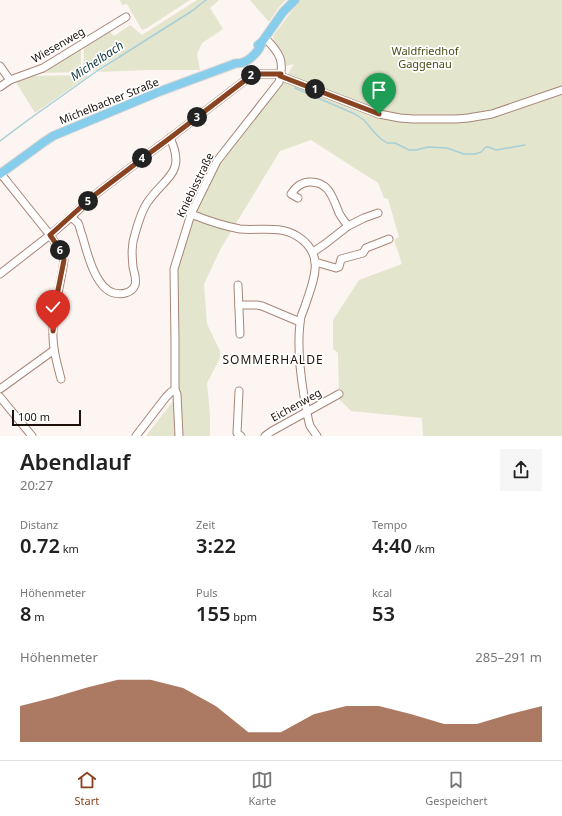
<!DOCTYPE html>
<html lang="de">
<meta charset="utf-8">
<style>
:root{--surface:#fff;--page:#f6f6f6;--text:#222;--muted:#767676;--line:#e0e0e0;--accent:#8a4320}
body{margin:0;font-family:"Noto Sans",sans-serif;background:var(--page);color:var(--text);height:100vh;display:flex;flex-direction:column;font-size:15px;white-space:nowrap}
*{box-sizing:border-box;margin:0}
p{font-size:13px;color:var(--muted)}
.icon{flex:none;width:22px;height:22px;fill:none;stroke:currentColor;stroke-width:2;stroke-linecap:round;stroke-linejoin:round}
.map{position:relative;height:436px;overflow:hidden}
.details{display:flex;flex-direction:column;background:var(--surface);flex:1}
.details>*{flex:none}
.scale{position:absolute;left:12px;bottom:10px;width:69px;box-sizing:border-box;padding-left:4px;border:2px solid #1e110c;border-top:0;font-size:11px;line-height:14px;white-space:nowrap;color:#1e110c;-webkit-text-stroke:3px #fff;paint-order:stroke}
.pin{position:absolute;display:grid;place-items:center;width:34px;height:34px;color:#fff;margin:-41px -17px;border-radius:50% 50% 50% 0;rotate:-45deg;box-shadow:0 0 4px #0007}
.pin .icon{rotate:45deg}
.km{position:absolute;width:20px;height:20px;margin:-10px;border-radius:50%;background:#222;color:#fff;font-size:11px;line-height:20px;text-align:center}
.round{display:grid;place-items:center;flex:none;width:42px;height:42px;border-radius:0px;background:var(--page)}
.summary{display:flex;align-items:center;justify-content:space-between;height:68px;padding:0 20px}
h1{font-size:22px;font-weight:600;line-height:30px}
.figures{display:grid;grid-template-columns:repeat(3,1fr);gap:6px;height:68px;padding:4px 20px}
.figures div{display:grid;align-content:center}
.figures b{font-size:20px;font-weight:600}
.figures small{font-size:11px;font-weight:400}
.figures p{font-size:11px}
.chart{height:112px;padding:8px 20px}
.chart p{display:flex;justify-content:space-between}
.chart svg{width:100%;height:72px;margin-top:4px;fill:var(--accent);opacity:.7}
.menu{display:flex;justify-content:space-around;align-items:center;height:56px;border-top:1px solid var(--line);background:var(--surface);font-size:11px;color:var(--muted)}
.menu a{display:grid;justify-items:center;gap:2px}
.menu .active{color:var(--accent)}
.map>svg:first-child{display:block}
.green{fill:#e3e5cd}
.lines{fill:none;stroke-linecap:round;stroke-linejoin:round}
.stream{stroke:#a7cfd6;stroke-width:1.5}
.minor-casing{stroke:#a88577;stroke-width:9}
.major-casing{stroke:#d6d4d3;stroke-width:10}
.minor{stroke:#fff;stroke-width:7}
.major{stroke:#86ceec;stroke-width:8}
.route-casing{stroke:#fff;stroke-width:8}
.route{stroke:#8a4320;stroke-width:5}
.labels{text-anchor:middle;stroke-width:3.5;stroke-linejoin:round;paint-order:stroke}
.street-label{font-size:11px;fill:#1e110c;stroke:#fff}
.park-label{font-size:11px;fill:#4b4c17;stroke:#fff}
.water-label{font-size:12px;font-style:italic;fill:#0e353b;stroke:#fff}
.neighbourhood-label{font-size:12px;letter-spacing:1px;fill:#1e110c;stroke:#fff}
</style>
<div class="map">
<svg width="562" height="436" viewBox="0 0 562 436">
<rect width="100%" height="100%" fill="#fdf5f2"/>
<g class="green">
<polygon points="120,0 190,0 147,28 142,30 127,4 122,5"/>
<polygon points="197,0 219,0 210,8 223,29 202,43 197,54 200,70 147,70 99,72 119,58 118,56 93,72 83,73 84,46 109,31 114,36 130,25 142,35"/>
<polygon points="250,0 286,0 279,7 269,22"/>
<polygon points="300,0 562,0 562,436 423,436 422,418 351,411 339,399 338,353 333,349 333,320 359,280 402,264 394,240 399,237 388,199 384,198 378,183 311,140 280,151 221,248 204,284 207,324 220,351 220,358 207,383 210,414 210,436 181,436 180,402 177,377 179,351 177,270 190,228 210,179 225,156 281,86 294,64 286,66 283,52 275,43 273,36"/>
<polygon points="81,48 81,72 42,73 42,72"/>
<polygon points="86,75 88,76 35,113 16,82 28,76"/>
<polygon points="174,400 175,436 146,436"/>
</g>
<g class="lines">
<g class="stream">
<polyline points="295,88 355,114 364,120 374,132 381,139 387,143 395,143 409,150 416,150 428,147 447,148 464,154 475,154 481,152 486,147 489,147 496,150 525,145"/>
<polyline points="0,141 28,120 97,71 192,11 206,0"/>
</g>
<defs>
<g id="minor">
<polyline points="0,66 10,80"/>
<polyline points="280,76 379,114 400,118 413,119 456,119 468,118 492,114 562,90"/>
<polyline points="0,87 10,80 43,68 126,17"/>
<path d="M1,174L50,235L63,254L64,260C61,283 54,306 53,330C52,347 57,363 61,379"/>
<path d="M298,198L291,194C296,187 300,183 309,182C329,181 333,198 339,213C341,217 345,222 348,226"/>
<path d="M191,214C206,220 223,226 240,229C259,231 280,225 297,236C326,254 314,279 305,306C303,312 300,317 300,323C297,348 300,372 304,396C306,406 307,416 310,426C312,429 315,433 317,436"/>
<path d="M71,217C73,219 76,221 78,223C80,226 80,231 82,235C87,252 95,288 114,293C122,295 132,293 135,285C137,279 134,273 133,267C132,256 131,245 135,234C138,223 141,212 147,203C164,177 187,174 170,138"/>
<polyline points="313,252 325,244 348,226 364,218 378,213"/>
<polyline points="315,262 336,268 339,267 341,259 363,253 366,248 389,239"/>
<polyline points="0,274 50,235 71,217 92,197 151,152 170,138 252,75 256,74 281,74"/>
<polyline points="238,285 240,334"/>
<polyline points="239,305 257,305 262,306 300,322"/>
<polyline points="0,389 54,350"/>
<polyline points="239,391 237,433 241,436"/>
<polyline points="0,397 32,436"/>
<polyline points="136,436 166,397 171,392 175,390"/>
<path d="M179,436L177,394L175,390V342L174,269L191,214L217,161L279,82C285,61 280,53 265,38"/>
<polyline points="265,436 272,431 339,394"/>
</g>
<g id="major">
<polyline points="258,45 262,42 283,12 295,0"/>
<path d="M0,174L44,142L53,136L161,91L234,64C236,63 239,63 241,63C250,61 260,50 262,42"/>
</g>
</defs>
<use href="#minor" class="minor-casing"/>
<use href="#major" class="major-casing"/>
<use href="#minor" class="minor"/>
<use href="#major" class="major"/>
</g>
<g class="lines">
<defs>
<polyline id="route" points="53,331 56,300 64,260 63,254 50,235 92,197 151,152 170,138 252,75 256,74 281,74 280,76 379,114"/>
</defs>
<use href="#route" class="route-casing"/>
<use href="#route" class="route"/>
</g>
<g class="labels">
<g class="street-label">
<text transform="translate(58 45) rotate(-30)" y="4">Wiesenweg</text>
<text transform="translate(109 101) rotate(-22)" y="4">Michelbacher Straße</text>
<text transform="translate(195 185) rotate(-64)" y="4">Kniebisstraße</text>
<text transform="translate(296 405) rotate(-29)" y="4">Eichenweg</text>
</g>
<g class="park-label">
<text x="425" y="55">Waldfriedhof<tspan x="425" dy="13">Gaggenau</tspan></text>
</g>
<g class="water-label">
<text transform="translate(97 61) rotate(-34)" y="4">Michelbach</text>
</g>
<g class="neighbourhood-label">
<text x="273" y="364">SOMMERHALDE</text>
</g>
</g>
</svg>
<div class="scale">100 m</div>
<div class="pin" style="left:379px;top:114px;background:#1e9e55"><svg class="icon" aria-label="arrive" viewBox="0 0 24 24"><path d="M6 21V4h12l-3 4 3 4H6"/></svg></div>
<div class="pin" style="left:53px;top:331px;background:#d93025"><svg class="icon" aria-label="check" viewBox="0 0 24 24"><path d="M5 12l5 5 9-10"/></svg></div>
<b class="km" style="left:315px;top:89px">1</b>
<b class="km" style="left:251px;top:75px">2</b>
<b class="km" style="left:197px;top:117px">3</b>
<b class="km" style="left:142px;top:158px">4</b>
<b class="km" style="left:88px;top:201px">5</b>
<b class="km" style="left:60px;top:250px">6</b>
</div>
<section class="details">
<div class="summary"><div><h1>Abendlauf</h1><p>20:27</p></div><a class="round"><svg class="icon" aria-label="share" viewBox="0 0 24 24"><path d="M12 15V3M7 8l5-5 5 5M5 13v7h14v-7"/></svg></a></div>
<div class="figures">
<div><p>Distanz</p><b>0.72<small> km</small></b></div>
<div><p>Zeit</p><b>3:22</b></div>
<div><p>Tempo</p><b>4:40<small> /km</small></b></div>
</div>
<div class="figures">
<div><p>Höhenmeter</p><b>8<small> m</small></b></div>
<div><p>Puls</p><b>155<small> bpm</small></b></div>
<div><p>kcal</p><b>53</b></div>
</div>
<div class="chart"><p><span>Höhenmeter</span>285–291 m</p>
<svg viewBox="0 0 160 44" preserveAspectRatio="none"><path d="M0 44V22L10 17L20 11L30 6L40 6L50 11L60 22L70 38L80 38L90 27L100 22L110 22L120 27L130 33L140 33L150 27L160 22V44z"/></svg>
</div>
</section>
<nav class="menu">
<a class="active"><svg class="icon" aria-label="home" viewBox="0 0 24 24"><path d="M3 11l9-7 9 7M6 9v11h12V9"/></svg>Start</a>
<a><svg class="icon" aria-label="map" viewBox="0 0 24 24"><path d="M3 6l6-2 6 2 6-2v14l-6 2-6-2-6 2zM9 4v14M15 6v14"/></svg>Karte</a>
<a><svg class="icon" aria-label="saved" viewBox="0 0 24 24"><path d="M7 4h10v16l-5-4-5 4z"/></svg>Gespeichert</a>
</nav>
